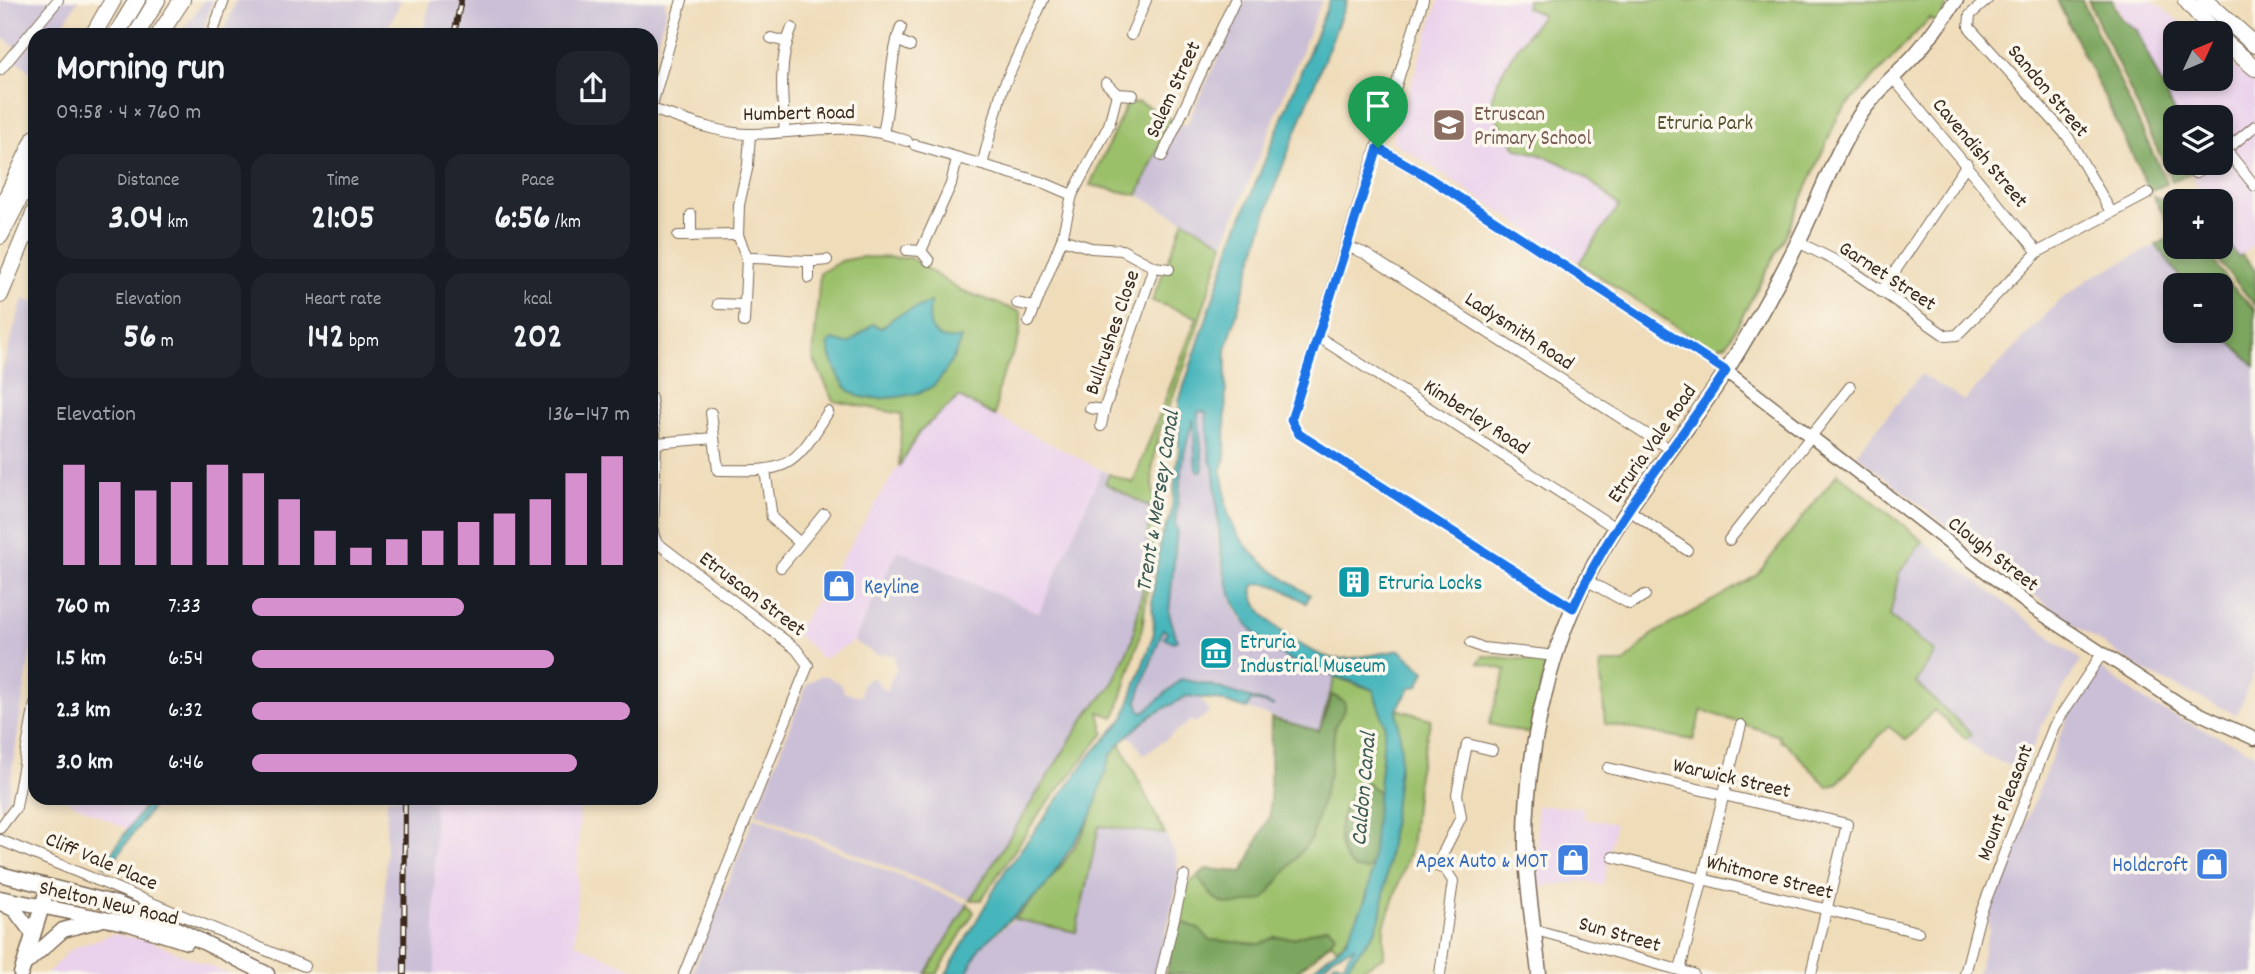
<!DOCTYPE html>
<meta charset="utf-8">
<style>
:root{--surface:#171b24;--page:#20242c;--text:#f1f3f6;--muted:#9ea1a6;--accent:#d690ce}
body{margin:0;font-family:Dekko,sans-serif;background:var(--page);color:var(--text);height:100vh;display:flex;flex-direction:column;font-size:26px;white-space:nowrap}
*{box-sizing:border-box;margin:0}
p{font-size:23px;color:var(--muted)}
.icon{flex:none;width:38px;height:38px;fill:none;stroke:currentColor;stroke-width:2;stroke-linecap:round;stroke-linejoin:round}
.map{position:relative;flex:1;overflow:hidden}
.details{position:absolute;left:28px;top:28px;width:630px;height:777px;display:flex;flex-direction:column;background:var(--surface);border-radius:21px;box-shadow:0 4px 10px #0003}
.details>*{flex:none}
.needle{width:46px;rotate:46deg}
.controls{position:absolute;left:2163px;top:21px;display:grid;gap:14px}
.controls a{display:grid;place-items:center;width:70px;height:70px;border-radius:14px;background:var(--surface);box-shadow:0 4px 10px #0003;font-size:35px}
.pin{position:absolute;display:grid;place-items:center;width:60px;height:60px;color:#fff;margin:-72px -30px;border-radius:50% 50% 50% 0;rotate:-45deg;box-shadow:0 0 7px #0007}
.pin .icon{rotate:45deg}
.round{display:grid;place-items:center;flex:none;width:74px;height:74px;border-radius:21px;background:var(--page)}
.headline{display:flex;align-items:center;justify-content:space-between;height:119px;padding:0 28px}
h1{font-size:38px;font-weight:700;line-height:52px}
.figures{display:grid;grid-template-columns:repeat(3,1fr);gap:10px;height:119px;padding:7px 28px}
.figures div{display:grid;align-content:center;border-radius:18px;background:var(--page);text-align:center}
.figures b{font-size:35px;font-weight:700}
.figures small{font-size:19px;font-weight:400}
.figures p{font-size:19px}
.chart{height:196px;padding:14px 28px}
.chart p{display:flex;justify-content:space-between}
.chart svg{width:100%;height:126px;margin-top:7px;stroke:var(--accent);stroke-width:6}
ul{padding:0 28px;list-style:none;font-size:23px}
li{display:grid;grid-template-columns:112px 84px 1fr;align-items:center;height:52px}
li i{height:18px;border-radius:9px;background:var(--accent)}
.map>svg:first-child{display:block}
.built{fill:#ead1ec}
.industrial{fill:#cabfd6}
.green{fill:#9bc06b;stroke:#6b7544;stroke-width:2}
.forest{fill:#7ca65f;stroke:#5c683e;stroke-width:2}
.water{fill:#46b5bc;stroke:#40706d;stroke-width:2}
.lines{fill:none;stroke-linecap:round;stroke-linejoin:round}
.minor-casing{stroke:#7a6854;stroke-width:12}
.tertiary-casing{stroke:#7a6854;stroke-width:15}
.secondary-casing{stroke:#7a6854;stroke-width:17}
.primary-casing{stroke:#7a6854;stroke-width:18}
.trunk-casing{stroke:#7a6854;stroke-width:18}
.minor{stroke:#fff;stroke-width:10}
.tertiary{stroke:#fff;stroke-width:12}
.secondary{stroke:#fff;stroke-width:14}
.primary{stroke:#fff;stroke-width:16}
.trunk{stroke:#fff;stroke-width:16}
.rail-casing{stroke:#3b2a1e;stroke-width:6}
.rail{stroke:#fbf7ec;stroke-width:3.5;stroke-dasharray:10;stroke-linecap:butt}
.route-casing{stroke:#fff;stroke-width:14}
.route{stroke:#1a73e8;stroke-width:9}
.labels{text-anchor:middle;stroke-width:7;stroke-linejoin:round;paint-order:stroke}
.street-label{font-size:21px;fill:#3b2a1e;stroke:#fbf7ec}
.education-label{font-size:21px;fill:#785e54;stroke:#fbf7ec;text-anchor:start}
.park-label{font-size:21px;fill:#585735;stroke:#fbf7ec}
.culture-label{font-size:21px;fill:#0d838f;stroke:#fbf7ec;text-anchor:start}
.shop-label{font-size:21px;fill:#366cbe;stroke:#fbf7ec;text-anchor:end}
.water-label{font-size:23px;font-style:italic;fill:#3f5b55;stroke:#fbf7ec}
</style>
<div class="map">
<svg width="2255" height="974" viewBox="0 0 2255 974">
<rect width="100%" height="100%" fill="#fbf7ec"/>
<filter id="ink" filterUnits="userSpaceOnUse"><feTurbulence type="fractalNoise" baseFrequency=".0143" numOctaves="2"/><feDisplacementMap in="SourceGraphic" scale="14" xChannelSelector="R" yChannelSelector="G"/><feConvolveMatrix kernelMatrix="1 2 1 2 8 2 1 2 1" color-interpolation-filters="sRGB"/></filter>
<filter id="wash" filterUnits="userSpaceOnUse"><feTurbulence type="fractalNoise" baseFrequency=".00686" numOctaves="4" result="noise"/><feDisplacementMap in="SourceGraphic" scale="28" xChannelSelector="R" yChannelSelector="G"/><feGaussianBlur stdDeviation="1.57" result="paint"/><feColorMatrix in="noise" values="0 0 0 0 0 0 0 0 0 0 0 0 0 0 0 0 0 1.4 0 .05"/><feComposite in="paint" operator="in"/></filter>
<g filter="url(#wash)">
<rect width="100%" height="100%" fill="#efdcb9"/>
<g class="built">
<polygon points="1439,0 1527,0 1525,7 1543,14 1507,64 1494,91 1544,155 1577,170 1619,206 1579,263 1392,141"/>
<polygon points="2114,0 2151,0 2195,33 2175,33 2175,79 2221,79 2221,55 2255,85 2255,244 2239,257 2221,235 2221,201 2203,201 2189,163 2221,163 2221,117 2175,117"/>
<polygon points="959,397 1102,470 1039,613 898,550 854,641 825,658 817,656 818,653 793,632 806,617 920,431"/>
<polygon points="62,798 146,798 129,830"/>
<polygon points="434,798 580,798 575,943 645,974 435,974"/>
<polygon points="1537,806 1583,807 1583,818 1615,824 1603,885 1582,881 1538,887"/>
<polygon points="113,934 150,941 229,974 47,974 71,949"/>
</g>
<g class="industrial">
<polygon points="0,0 78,0 57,35 35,35 35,66 31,72 16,60 22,52 3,38 0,43"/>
<polygon points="205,0 213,0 201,35 179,35"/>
<polygon points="236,0 401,0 385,35 223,35"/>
<polygon points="430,0 665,0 666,11 651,60 651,35 423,35"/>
<polygon points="1245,0 1322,0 1224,243 1138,195 1171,119 1186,126"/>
<polygon points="2175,236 2175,247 2206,285 2175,285 2175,331 2221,331 2255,341 2255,669 2237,715 2144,671 2058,614 1856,454 1921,374 1964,401 2058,302 2092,277"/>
<polygon points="23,298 35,303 35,622 8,797 0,811 0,378"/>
<polygon points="1204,411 1219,512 1216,532 1221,566 1233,605 1242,620 1266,644 1299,664 1335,677 1319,731 1247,709 1250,700 1274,705 1181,679 1147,710 1143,712 1139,709 1137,700 1159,636 1163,629 1167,632 1164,638 1172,621 1169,613 1177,530 1175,524 1184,454 1194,419 1196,469 1203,469 1198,412"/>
<polygon points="1102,470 1109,474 1105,483 1150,507 1143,587 1132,641 1111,687 1087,715 970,900 756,813 807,684 820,676 827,676 840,684 845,693 861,696 862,684 872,677 886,691 896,669 894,654 877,655 854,641 898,550 1039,613"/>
<polygon points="1923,541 2081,660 2041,725 2024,771 1982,755 1966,739 1972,733 1916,683 1890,616 1899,573"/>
<polygon points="2100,668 2154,707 2255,753 2255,974 1977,974 1989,932 1988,917 2070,711"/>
<polygon points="1187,696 1199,696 1209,713 1195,723 1192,720 1144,755 1134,740 1127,736 1152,715"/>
<polygon points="387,798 434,798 435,974 383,974"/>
<polygon points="754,817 968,904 926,974 692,974"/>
<polygon points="1099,825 1165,834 1175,853 1179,876 1156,974 966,974 980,947 1014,919 1076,931"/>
</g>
<g class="green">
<path d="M1527,0H1949L1938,25L1930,18L1839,114L1786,235L1727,344L1709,348L1579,263L1619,206C1585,175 1563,158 1517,149C1509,137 1498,124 1493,111C1483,88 1528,34 1542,15L1525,7Z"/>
<polygon points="1139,102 1171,119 1138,195 1090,185 1127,104"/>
<polygon points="1184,220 1224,243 1185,365 1159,433 1152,470 1155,532 1142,629 1117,712 1114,717 1099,712 1104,733 1039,814 981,900 970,900 1087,714 1111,687 1132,641 1143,587 1150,507 1105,483 1109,474 1133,483 1197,317 1152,301"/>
<path d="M860,257L910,258L958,289L1021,312C1022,347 1011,352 1000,382C997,392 997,405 995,416L959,397L920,431L899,467L902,414L834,401L813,358L820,273L841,261Z"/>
<polygon points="1838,473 1923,541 1899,573 1890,616 1935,652 1916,683 1972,734 1966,739 1934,710 1906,740 1888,726 1837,784 1828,787 1787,744 1780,741 1779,736 1702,710 1693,740 1605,724 1600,663 1624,663 1653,634 1756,576"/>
<polygon points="1483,656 1547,661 1530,734 1489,724 1506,670 1478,663"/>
<path d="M1335,677L1373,690L1385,725L1370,882C1365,903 1354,934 1337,948L1331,942L1294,974H1166L1185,887L1206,869L1243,872L1270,815L1271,718L1319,731Z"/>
<polygon points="1397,709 1431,719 1418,774 1411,848 1384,926 1384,957 1360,970 1363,974 1341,974 1376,930 1382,911 1401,750"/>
<path d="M1120,743L1165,834L1099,826L1076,932L1014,919C1039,896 1080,847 1092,814C1101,790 1102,763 1120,743Z"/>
<polygon points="968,904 974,912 937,974 926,974"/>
</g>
<g class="forest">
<polygon points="2057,0 2082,0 2167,184 2150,191"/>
<polygon points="2088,0 2112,0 2121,19 2137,30 2176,117 2175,163 2193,163 2193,172 2172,181"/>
<polygon points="2153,196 2175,205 2175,247 2204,247 2229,283 2255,310 2255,366 2220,331 2221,285 2186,285 2156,245 2175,235"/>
<polygon points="2221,235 2238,257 2242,255 2255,269 2255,305 2207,247 2221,247"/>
<path d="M1332,695L1345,702V709L1335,726L1330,772L1311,839L1264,899C1230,907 1217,911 1198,876L1206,869L1243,872L1270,815L1271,718L1319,731Z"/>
<path d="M1367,782L1379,793L1373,862L1367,870L1355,869C1328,849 1338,798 1367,782Z"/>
<polygon points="1186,923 1200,930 1210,940 1260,944 1275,937 1293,938 1328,927 1335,934 1331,942 1294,974 1166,974 1177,925"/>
</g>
<g class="water">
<path d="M1330,0H1347L1273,191L1226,350L1225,460L1221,471C1227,484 1224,496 1227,509C1237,550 1277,575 1310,595L1306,603C1291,594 1270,577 1253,586C1246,614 1313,659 1339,659C1359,659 1380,653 1400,650L1425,671L1418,686L1411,687L1397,709L1401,750L1382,911L1376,930L1341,974H1335L1337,970L1330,968L1335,962L1343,965L1354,947L1336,954L1315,974H1307L1346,941L1366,899L1370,882L1385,725L1373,690C1350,678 1322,675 1298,664C1210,621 1223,547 1213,466L1210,460L1206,413L1201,411L1198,412L1203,469L1201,472L1196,469L1193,419L1184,454L1175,524L1177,530L1169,613L1177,640L1174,642L1164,638L1167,632L1163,629L1137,700L1139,709L1143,712L1147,710L1181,679L1210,685L1274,706L1251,700L1247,709L1218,700L1187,696L1152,715L1127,736L1111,754L1092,815L1045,887L980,947L966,974H946L1005,871L1087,760L1124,718L1154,633L1152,600L1161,538L1171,515L1179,449V401L1233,239Z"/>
<path d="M931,302C925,327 934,344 961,338C958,351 945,375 935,384C922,397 873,402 856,395C840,388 831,359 828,344L833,340L848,344L873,324L881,328L896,316Z"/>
<polygon points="150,798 159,798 109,867 103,865"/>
</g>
</g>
<g filter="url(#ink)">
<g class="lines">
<defs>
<g id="minor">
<polyline points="1423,0 1291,420 1299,434 1573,608"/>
<polyline points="1987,0 1970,15 1969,27 2068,137 2111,212"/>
<polyline points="212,35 224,0"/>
<polyline points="1131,35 1146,0"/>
<polyline points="771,38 786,42"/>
<polyline points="897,40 910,46"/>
<polyline points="0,70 58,0"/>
<polyline points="1893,78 2038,252"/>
<polyline points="1106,83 1117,94 1133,95"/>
<polyline points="651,108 682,0"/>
<path d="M651,109C683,119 718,134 751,134C810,133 849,119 907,141"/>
<path d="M785,132C782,98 778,60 792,28"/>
<path d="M883,133C891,98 889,62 901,27"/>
<polyline points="915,145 1044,183 1072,195"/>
<polyline points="1378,148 1423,174 1726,371"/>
<polyline points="2226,150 2255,186"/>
<polyline points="2221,154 2255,126"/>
<polyline points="1162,156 1235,0"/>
<polyline points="982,165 1002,90 1043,0"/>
<polyline points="2195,173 2210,163"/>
<polyline points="678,236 738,235"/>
<polyline points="691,236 691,215"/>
<polyline points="1062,239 1091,248 1122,250 1154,267 1169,269"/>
<polyline points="1798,242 1844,265 1946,336 1957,335 2038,252 2149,193"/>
<polyline points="1346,246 1364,253 1671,450"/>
<polyline points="907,250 921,251 929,261"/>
<polyline points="921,251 951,184 957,159"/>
<path d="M747,258C774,257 801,264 827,260"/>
<polyline points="809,278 809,263"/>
<polyline points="1881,292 1967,164"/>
<polyline points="1017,303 1034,307"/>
<polyline points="718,304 744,305"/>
<polyline points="744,322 747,258 738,235 739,205 748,165 750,134"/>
<polyline points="1029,322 1062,239 1072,195 1109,125 1117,94"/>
<polyline points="1317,336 1617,529"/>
<polyline points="651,398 656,443 653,533 656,542 796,649 808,665 684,974"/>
<polyline points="1090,408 1104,410"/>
<path d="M711,413L718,470C786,471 792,472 828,412"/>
<polyline points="1101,426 1104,410 1154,267"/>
<polyline points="656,443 714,438"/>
<polyline points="765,470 772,518 800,543"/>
<polyline points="1629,510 1687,550"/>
<polyline points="1729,540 1850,387"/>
<polyline points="781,567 824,514"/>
<polyline points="1586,580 1630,604 1645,595"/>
<polyline points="1471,643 1483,648 1556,656"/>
<polyline points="1608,768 1847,824 1811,974"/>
<polyline points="0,828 16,807 35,704"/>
<polyline points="0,840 304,966"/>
<polyline points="1613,857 1918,932"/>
<polyline points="1423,861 1445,869 1453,881 1440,974"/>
<polyline points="1437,865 1461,817 1457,794 1467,744 1492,750"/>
<polyline points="1536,930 1693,974"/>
<polyline points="1680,970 1741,725"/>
<polyline points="1161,974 1184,876"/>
<polyline points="1965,974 1980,915 2054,726 2101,655"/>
</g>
<polyline id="tertiary" points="1726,371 2033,608 2183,706 2255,739"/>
<g id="secondary">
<polyline points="0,874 117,904 163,922 267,974"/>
<polyline points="0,898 130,924 187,942"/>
<polyline points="3,904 15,910 33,934"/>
<polyline points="26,963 63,930 100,920"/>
<polyline points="21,974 48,887"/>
<path d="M1539,974C1535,935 1526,886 1526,848C1525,762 1546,659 1585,582C1623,506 1681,442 1726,371C1752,330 1776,286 1798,242C1819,200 1833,157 1858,118C1873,94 1894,77 1913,57C1929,40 1942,19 1956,0"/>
</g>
<g id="primary">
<polyline points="2186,0 2215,33"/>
<polyline points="2205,0 2255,45"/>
<polyline points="2221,39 2255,68"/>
</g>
<g id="trunk">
<polyline points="93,35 113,0"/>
<polyline points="116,35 137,0"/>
<polyline points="136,35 157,0"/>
<polyline points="159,35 182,0"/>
<polyline points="0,211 35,138"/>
<polyline points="0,236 35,169"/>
<polyline points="0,295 35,211"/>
</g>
</defs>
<use href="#minor" class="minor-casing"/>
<use href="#tertiary" class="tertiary-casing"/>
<use href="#secondary" class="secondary-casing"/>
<use href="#primary" class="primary-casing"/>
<use href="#trunk" class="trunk-casing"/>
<use href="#minor" class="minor"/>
<use href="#tertiary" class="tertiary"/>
<use href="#secondary" class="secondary"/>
<use href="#primary" class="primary"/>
<use href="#trunk" class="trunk"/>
<defs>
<g id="rail">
<polyline points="454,35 461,0"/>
<polyline points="404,974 405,798"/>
</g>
</defs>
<use href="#rail" class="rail-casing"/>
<use href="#rail" class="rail"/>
</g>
</g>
<g class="lines" filter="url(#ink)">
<defs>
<path id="route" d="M1378,148L1423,174L1726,371C1674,449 1611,522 1573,608L1299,434L1291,420Z"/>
</defs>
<use href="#route" class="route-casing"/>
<use href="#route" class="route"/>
</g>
<defs>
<symbol id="school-square" viewBox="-11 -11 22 22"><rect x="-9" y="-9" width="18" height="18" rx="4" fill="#8d6e63" stroke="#fbf7ec"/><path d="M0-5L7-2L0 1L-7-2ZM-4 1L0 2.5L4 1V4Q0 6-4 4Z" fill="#fff"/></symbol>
<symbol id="building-square" viewBox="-11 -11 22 22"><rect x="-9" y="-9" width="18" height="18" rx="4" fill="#0f9aa8" stroke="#fbf7ec"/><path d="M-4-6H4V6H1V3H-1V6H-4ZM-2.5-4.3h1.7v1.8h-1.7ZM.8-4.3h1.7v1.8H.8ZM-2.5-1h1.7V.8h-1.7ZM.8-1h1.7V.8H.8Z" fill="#fff"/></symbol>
<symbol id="shop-square" viewBox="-11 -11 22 22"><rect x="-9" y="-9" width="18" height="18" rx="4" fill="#3f7fe0" stroke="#fbf7ec"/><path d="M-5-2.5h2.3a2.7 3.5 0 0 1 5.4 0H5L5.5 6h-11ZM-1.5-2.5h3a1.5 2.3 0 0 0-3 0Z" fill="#fff"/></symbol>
<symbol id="museum-square" viewBox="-11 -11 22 22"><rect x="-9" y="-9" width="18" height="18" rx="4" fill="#0f9aa8" stroke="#fbf7ec"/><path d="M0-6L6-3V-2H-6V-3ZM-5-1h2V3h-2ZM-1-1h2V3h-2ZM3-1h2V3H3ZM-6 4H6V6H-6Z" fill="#fff"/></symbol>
</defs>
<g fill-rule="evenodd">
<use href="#school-square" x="1430" y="106" width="38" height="38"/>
<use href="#building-square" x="1335" y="563" width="38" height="38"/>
<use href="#shop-square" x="820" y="567" width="38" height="38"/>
<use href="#museum-square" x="1197" y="634" width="38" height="38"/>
<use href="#shop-square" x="1554" y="841" width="38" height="38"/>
<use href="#shop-square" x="2193" y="845" width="38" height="38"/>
</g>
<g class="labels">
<g class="street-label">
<text transform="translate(1172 89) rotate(-65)" y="7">Salem Street</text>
<text transform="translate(2049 90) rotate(50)" y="7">Sandon Street</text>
<text transform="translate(799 112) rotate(-1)" y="7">Humbert Road</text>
<text transform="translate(1981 152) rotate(50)" y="7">Cavendish Street</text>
<text transform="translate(1888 275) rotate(33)" y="7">Garnet Street</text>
<text transform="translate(1520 330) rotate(33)" y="7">Ladysmith Road</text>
<text transform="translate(1111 332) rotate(-71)" y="7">Bullrushes Close</text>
<text transform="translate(1477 416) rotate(33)" y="7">Kimberley Road</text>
<text transform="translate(1651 443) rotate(-55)" y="7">Etruria Vale Road</text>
<text transform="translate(1994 553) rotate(38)" y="7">Clough Street</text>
<text transform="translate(753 593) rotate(37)" y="7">Etruscan Street</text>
<text transform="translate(1732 777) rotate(13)" y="7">Warwick Street</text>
<text transform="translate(2004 802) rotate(-69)" y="7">Mount Pleasant</text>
<text transform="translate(102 860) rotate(23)" y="7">Cliff Vale Place</text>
<text transform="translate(1770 876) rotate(14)" y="7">Whitmore Street</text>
<text transform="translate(109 902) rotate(13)" y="7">Shelton New Road</text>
<text transform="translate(1620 933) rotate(16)" y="7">Sun Street</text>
</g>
<g class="education-label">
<text x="1474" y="120">Etruscan<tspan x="1474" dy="24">Primary School</tspan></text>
</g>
<g class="park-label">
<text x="1705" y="129">Etruria Park</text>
</g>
<g class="culture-label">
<text x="1378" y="589">Etruria Locks</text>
<text x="1240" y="648">Etruria<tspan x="1240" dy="24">Industrial Museum</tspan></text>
</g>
<g class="shop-label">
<text x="864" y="593" text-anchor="start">Keyline</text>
<text x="1548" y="867">Apex Auto &amp; MOT</text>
<text x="2188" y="871">Holdcroft</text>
</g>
<g class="water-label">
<text transform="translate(1156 501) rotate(-81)" y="8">Trent &amp; Mersey Canal</text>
<text transform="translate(1362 789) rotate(-85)" y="8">Caldon Canal</text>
</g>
</g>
</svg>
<div class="controls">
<a><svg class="needle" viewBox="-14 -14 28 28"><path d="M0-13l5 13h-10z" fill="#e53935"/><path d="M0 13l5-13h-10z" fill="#9ea1a6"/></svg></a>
<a><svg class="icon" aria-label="layers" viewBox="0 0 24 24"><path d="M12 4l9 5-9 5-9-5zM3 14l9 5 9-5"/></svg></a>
<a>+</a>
<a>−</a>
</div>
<div class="pin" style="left:1378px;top:148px;background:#1e9e55"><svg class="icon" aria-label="arrive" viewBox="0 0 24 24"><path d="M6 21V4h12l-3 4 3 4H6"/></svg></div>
<section class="details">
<div class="headline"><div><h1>Morning run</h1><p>09:58 · 4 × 760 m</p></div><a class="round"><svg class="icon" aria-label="share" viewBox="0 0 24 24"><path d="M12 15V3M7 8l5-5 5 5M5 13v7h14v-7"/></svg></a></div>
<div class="figures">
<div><p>Distance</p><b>3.04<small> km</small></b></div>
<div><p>Time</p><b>21:05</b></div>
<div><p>Pace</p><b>6:56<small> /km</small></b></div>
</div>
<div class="figures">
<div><p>Elevation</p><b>56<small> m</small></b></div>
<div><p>Heart rate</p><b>142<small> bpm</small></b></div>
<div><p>kcal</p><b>202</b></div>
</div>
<div class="chart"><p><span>Elevation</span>136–147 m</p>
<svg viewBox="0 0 160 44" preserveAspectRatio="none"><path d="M5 44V9M15 44V15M25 44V18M35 44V15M45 44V9M55 44V12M65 44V21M75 44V32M85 44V38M95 44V35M105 44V32M115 44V29M125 44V26M135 44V21M145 44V12M155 44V6"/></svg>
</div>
<ul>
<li><b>760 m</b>7:33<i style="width:56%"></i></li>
<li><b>1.5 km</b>6:54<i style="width:80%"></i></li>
<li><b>2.3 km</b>6:32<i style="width:100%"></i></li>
<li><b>3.0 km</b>6:46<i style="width:86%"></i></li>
</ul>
</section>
</div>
